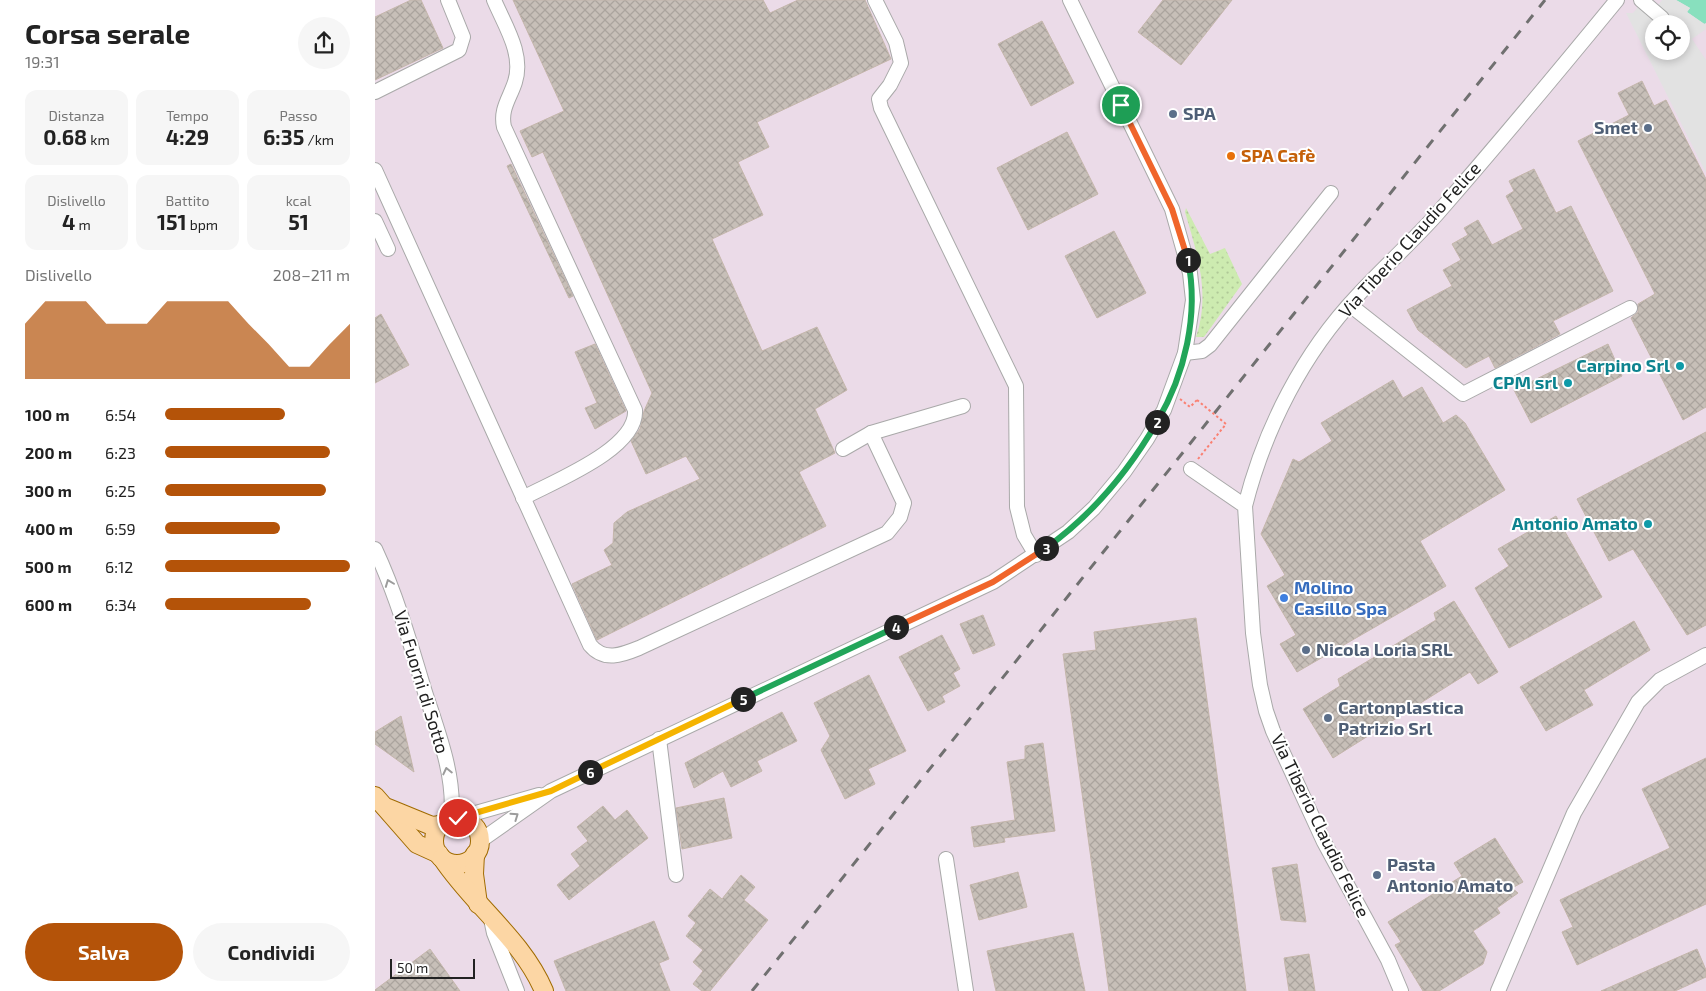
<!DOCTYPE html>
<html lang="it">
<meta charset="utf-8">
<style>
:root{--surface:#fff;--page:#f6f6f6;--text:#222;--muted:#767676;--accent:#b45309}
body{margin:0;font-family:"Exo 2",sans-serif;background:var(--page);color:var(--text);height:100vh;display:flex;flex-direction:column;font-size:19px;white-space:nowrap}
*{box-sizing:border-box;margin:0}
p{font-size:16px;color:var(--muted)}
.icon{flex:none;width:28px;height:28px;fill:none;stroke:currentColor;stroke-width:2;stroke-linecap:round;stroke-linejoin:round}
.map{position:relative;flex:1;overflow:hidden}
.panel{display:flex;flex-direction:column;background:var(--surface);width:375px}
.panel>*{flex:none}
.tools{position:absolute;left:1270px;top:15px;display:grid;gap:10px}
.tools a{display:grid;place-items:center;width:45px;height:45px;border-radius:50%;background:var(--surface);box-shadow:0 2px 8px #0003;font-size:25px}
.scale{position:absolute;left:15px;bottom:12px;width:85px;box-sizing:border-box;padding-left:5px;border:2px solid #222;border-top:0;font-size:14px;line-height:18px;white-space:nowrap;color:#222;-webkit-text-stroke:4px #fff;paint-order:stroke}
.pin{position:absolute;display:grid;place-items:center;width:42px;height:42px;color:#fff;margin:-21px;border:2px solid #fff;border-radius:50%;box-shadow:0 1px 5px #0007}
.km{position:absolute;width:25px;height:25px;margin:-12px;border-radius:50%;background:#222;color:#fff;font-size:14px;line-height:25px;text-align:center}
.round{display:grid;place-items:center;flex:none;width:52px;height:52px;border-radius:26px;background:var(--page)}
.head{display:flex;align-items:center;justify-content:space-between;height:85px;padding:0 25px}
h1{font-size:28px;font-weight:700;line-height:38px}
.figures{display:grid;grid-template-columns:repeat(3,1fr);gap:8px;height:85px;padding:5px 25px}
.figures div{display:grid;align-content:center;border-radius:12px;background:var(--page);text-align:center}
.figures b{font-size:21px;font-weight:700}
.figures small{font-size:14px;font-weight:400}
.figures p{font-size:14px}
.chart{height:140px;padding:10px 25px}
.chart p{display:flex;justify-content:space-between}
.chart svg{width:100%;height:90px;margin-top:5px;fill:var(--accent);opacity:.7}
.action{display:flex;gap:10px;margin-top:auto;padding:10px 25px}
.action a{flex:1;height:58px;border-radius:30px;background:var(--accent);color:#fff;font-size:20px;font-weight:700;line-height:58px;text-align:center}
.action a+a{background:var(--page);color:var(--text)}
ul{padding:0 25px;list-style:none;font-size:16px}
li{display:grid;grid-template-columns:80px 60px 1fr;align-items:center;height:38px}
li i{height:12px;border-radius:6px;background:var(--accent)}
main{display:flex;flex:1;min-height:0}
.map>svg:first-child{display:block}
.industrial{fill:#ebdbe8;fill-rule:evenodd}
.grass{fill:url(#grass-dots)}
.pitch{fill:#88e0be}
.parking{fill:#e2e2e2;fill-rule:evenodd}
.building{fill:url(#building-cross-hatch);stroke:#c4b6ab}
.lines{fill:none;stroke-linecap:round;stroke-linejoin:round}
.minor-casing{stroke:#a9a9a9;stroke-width:16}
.major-casing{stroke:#a06b00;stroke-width:20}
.path{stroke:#fa8072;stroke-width:2;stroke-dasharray:2.5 2.5;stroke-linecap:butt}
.minor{stroke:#fff;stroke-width:14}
.major{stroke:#fcd6a4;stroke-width:18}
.rail{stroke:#707070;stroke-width:3;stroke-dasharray:10 10;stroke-linecap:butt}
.path-bridge{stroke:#fa8072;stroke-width:2;stroke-dasharray:2.5 2.5;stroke-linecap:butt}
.oneway{stroke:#9c9c9c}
.split-1-casing{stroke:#fff;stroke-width:10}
.split-2-casing{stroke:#fff;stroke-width:10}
.split-3-casing{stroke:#fff;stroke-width:10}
.split-4-casing{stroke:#fff;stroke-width:10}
.split-5-casing{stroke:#fff;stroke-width:10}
.split-6-casing{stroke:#fff;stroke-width:10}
.split-7-casing{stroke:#fff;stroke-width:10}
.split-1{stroke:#f0652b;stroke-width:6}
.split-2{stroke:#22a559;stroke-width:6}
.split-3{stroke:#22a559;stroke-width:6}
.split-4{stroke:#f0652b;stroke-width:6}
.split-5{stroke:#22a559;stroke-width:6}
.split-6{stroke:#f5b400;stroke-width:6}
.split-7{stroke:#f5b400;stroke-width:6}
.service-dot{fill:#5c6f8a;stroke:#fff;stroke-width:2}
.food-dot{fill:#e8710a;stroke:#fff;stroke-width:2}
.culture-dot{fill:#0f9aa8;stroke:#fff;stroke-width:2}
.shop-dot{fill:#3f7fe0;stroke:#fff;stroke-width:2}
.labels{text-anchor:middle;stroke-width:4;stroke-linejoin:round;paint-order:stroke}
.service-label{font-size:18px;font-weight:bold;fill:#4e5e75;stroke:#fff;text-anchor:start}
.food-label{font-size:18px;font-weight:bold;fill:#c56008;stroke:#fff;text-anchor:start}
.street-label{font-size:18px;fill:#222;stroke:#fff}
.culture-label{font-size:18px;font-weight:bold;fill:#0d838f;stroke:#fff;text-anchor:end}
.shop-label{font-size:18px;font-weight:bold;fill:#366cbe;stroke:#fff;text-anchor:start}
</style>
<main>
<section class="panel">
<div class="head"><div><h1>Corsa serale</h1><p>19:31</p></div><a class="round"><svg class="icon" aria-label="share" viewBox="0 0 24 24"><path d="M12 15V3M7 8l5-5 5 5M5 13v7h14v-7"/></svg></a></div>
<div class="figures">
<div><p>Distanza</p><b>0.68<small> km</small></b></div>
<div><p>Tempo</p><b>4:29</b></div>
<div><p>Passo</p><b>6:35<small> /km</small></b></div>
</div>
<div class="figures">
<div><p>Dislivello</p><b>4<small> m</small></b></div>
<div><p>Battito</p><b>151<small> bpm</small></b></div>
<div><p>kcal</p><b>51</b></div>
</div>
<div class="chart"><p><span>Dislivello</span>208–211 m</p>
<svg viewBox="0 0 160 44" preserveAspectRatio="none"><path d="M0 44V17L10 6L20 6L30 6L40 17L50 17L60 17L70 6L80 6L90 6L100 6L110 17L120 27L130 38L140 38L150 27L160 17V44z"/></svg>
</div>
<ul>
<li><b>100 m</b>6:54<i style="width:65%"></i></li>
<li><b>200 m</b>6:23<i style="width:89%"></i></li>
<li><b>300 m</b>6:25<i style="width:87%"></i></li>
<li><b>400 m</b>6:59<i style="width:62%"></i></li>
<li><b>500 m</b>6:12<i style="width:100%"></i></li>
<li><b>600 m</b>6:34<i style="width:79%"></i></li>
</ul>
<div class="action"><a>Salva</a><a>Condividi</a></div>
</section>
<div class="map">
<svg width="1331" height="991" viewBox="0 0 1331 991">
<defs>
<pattern id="grass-dots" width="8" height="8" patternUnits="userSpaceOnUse" patternTransform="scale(1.25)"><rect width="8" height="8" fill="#cdebb0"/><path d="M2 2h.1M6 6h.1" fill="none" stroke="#b0c997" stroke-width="1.8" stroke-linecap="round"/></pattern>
<pattern id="building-cross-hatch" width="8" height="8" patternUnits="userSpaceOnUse" patternTransform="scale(1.25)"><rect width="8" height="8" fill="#c7bfb8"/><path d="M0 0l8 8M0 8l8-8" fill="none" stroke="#aba49e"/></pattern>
</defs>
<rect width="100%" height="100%" fill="#f2efe9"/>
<path class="industrial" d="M0,0H1331V991H0ZM1279,24H1306V51H1279Z"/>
<path class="grass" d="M811,208L835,254L850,248L867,284L829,337H821C836,294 822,253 810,212Z"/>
<polygon class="pitch" points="1301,0 1331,0 1331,23 1329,24 1312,12 1315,8"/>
<path class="parking" d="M1287,0H1301L1315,8L1312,12L1331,25V29L1317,39L1331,60V173L1251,13H1258L1263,7L1275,16ZM1279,24H1306V51H1279Z"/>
<g class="building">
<polygon points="36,0 46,0 68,48 0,80 0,17"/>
<polygon points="138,0 388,0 395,13 423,0 490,0 516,59 382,122 394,147 363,162 388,215 337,239 387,351 442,327 472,390 440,409 460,453 424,472 451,526 222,640 197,584 237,565 229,550 238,543 239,523 252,512 325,479 311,456 271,474 256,441 265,429 269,411 277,393 168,152 157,157 145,131 189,111"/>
<polygon points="788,0 857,0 806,65 763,32"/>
<polygon points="667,21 699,83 656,106 623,44"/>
<polygon points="1267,81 1279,106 1291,100 1331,179 1331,407 1308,420 1256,318 1263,312 1263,304 1280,294 1203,141 1254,115 1243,93"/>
<polygon points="692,132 723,194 653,230 622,168"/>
<polygon points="136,164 198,296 194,298 132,166"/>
<polygon points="1159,169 1181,213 1196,206 1238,291 1178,321 1185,334 1120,368 1114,356 1091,368 1043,330 1032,310 1077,286 1068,270 1086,260 1077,244 1093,235 1089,228 1103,220 1117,245 1148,229 1131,196 1139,191 1134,181"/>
<polygon points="739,231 771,293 722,318 690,256"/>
<polygon points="6,314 34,365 0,383 0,318"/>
<polygon points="220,344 251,411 220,429 210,408 222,403 200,352"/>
<polygon points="1233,344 1247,376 1156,423 1139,390"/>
<polygon points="1018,380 1028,398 1047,387 1068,423 1081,415 1090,423 1130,490 1045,541 1071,586 922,672 905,644 921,635 892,586 910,575 886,534 918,459 924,462 957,441 946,423"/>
<polygon points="1331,432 1331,625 1312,635 1258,549 1234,561 1202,499"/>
<polygon points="1181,516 1227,597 1134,648 1100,588 1134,566 1123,549"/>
<polygon points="1079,601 1123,672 1103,684 1095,672 958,758 928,709 965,686 963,679 1061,620 1059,613"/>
<polygon points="608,615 620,645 598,654 585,624"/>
<polygon points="821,618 871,991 734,991 688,654 721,650 719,632"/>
<polygon points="1259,621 1275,650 1209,690 1218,705 1171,731 1145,687"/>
<polygon points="567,635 585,669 578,673 585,686 567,696 570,702 553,711 524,657"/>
<polygon points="494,675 531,751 493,769 500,784 470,799 446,750 455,736 439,703"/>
<polygon points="407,712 422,741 382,761 387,771 356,787 348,771 319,788 310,763"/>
<polygon points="26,716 39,772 0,744 0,732"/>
<polygon points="668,743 680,831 629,838 630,842 599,847 596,827 640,820 632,762 650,759 650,746"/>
<polygon points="1331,758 1331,904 1202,965 1187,932 1198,927 1185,900 1295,848 1267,789"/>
<polygon points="349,798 357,838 307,849 301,808"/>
<polygon points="228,806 240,820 252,810 273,838 194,900 182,885 205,866 196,854 213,841 202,827"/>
<polygon points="1120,838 1148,882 1137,888 1143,893 1122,908 1125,913 1098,931 1112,952 1108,964 1064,991 1048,991 1020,945 1026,942 1013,922 1087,876 1079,863"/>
<polygon points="922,864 931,922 906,920 897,868"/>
<polygon points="643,872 652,907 604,920 595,885"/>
<polygon points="366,875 380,887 369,900 393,920 335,991 327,991 318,984 328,971 318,962 328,950 311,936 321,923 313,916 335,889 347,899"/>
<polygon points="279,921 294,959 284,963 295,991 191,991 179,961"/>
<polygon points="698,933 710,991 621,991 612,951"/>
<polygon points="55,949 85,991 0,991 0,990"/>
<polygon points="1322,949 1331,970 1331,977 1300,991 1226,991"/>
<polygon points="934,954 940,991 914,991 909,958"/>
</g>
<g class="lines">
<defs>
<g id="minor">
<path d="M119,0C130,26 149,54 140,82C135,98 125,109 129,127L260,410C263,449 177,482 148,498"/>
<polyline points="500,0 521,42 526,63 515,85 504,99 506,108 641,386 642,507 649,535 661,555"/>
<polyline points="1266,0 1287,18"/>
<polyline points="0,92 84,50 88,37 73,0"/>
<path d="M0,170L215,645C229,662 247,655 264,648L512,533L525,517L529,503L496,433"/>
<polyline points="0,221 13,249"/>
<polyline points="975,305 1088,394 1255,308"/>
<polyline points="810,353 827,351 835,345 956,193"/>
<polyline points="468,449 496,433 588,406"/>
<polyline points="816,469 870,506 878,633 885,685 891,711 898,731 949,842 1013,960 1026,991"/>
<path d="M870,506C890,428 928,353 983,295C1009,267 1037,242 1062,214C1123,144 1183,72 1242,0"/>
<path d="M0,549C21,594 35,642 49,689C62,730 81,776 76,819"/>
<polyline points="284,739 301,875"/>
<polyline points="83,818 164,795"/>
<polyline points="105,841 176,791 618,582 693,532 719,508 749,472 772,439 789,410 810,353 818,300 815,273 797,209 695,0"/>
<polyline points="571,859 591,991"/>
<polyline points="116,919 119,933 142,991"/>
<polyline points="1123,991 1199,813 1263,702 1285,680 1331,655"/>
</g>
<g id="major">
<polyline points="0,796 42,844 64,854"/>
<polyline points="13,808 57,826 66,825"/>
<circle cx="82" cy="841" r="23"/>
<polyline points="100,854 99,874 103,904"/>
<path d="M67,858C98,905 147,939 169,991"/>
</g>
</defs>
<use href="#minor" class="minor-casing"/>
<use href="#major" class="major-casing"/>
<g class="path">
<polyline points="805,399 815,407 822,400"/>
<polyline points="823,459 851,424"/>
</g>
<use href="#minor" class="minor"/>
<use href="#major" class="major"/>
<polyline class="rail" points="377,991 1170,0"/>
<polyline class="path-bridge" points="822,400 851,424"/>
</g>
<defs><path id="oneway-chevron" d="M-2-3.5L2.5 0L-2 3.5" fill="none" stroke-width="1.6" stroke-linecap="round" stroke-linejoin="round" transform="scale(1.25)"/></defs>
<g class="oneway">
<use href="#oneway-chevron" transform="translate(14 583) rotate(-111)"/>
<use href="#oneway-chevron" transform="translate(72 771) rotate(-103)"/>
<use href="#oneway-chevron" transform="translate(140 816) rotate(-35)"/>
</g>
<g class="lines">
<defs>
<polyline id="split-1" points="746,105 797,209 813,260"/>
<path id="split-2" d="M782,422C810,374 824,315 813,260"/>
<path id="split-3" d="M671,548C717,515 753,472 782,422"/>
<polyline id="split-4" points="521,627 618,582 671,548"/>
<polyline id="split-5" points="368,699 521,627"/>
<polyline id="split-6" points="215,772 368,699"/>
<polyline id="split-7" points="83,818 176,791 215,772"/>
</defs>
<use href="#split-1" class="split-1-casing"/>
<use href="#split-2" class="split-2-casing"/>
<use href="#split-3" class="split-3-casing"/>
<use href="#split-4" class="split-4-casing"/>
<use href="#split-5" class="split-5-casing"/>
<use href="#split-6" class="split-6-casing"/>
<use href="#split-7" class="split-7-casing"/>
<use href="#split-1" class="split-1"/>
<use href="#split-2" class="split-2"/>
<use href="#split-3" class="split-3"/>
<use href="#split-4" class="split-4"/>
<use href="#split-5" class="split-5"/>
<use href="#split-6" class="split-6"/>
<use href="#split-7" class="split-7"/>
</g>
<g class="service-dot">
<circle cx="798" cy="114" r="5"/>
<circle cx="1273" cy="128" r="5"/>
<circle cx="931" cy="650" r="5"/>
<circle cx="953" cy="718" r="5"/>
<circle cx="1002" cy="875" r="5"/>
</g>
<circle class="food-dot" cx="856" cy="156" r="5"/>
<g class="culture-dot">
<circle cx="1305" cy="366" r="5"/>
<circle cx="1193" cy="383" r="5"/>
<circle cx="1273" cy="524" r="5"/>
</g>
<circle class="shop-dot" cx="909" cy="598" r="5"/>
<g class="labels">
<g class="service-label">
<text x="808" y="120">SPA</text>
<text x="1263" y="134" text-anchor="end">Smet</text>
<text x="941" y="656">Nicola Loria SRL</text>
<text x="963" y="714">Cartonplastica<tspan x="963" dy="21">Patrizio Srl</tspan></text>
<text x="1012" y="871">Pasta<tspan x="1012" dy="21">Antonio Amato</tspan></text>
</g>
<g class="food-label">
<text x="866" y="162">SPA Cafè</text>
</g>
<g class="street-label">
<text transform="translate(1035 240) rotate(-48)" y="6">Via Tiberio Claudio Felice</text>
<text transform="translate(46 682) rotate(73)" y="6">Via Fuorni di Sotto</text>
<text transform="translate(945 826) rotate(64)" y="6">Via Tiberio Claudio Felice</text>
</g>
<g class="culture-label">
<text x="1295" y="372">Carpino Srl</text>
<text x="1183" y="389">CPM srl</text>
<text x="1263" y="530">Antonio Amato</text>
</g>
<g class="shop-label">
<text x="919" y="594">Molino<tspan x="919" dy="21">Casillo Spa</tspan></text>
</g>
</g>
</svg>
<div class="tools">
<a><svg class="icon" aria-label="locate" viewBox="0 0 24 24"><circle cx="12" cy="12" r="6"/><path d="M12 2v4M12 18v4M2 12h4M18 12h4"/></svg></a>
</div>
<div class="scale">50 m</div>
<div class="pin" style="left:746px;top:105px;background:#1e9e55"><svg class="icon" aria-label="arrive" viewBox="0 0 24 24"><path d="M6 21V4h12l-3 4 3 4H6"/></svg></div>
<div class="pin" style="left:83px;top:818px;background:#d93025"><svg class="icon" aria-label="check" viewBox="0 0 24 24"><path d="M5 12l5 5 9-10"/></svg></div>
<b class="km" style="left:813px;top:260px">1</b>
<b class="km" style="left:782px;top:422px">2</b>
<b class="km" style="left:671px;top:548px">3</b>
<b class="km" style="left:521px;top:627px">4</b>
<b class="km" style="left:368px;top:699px">5</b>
<b class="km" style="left:215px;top:772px">6</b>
</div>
</main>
